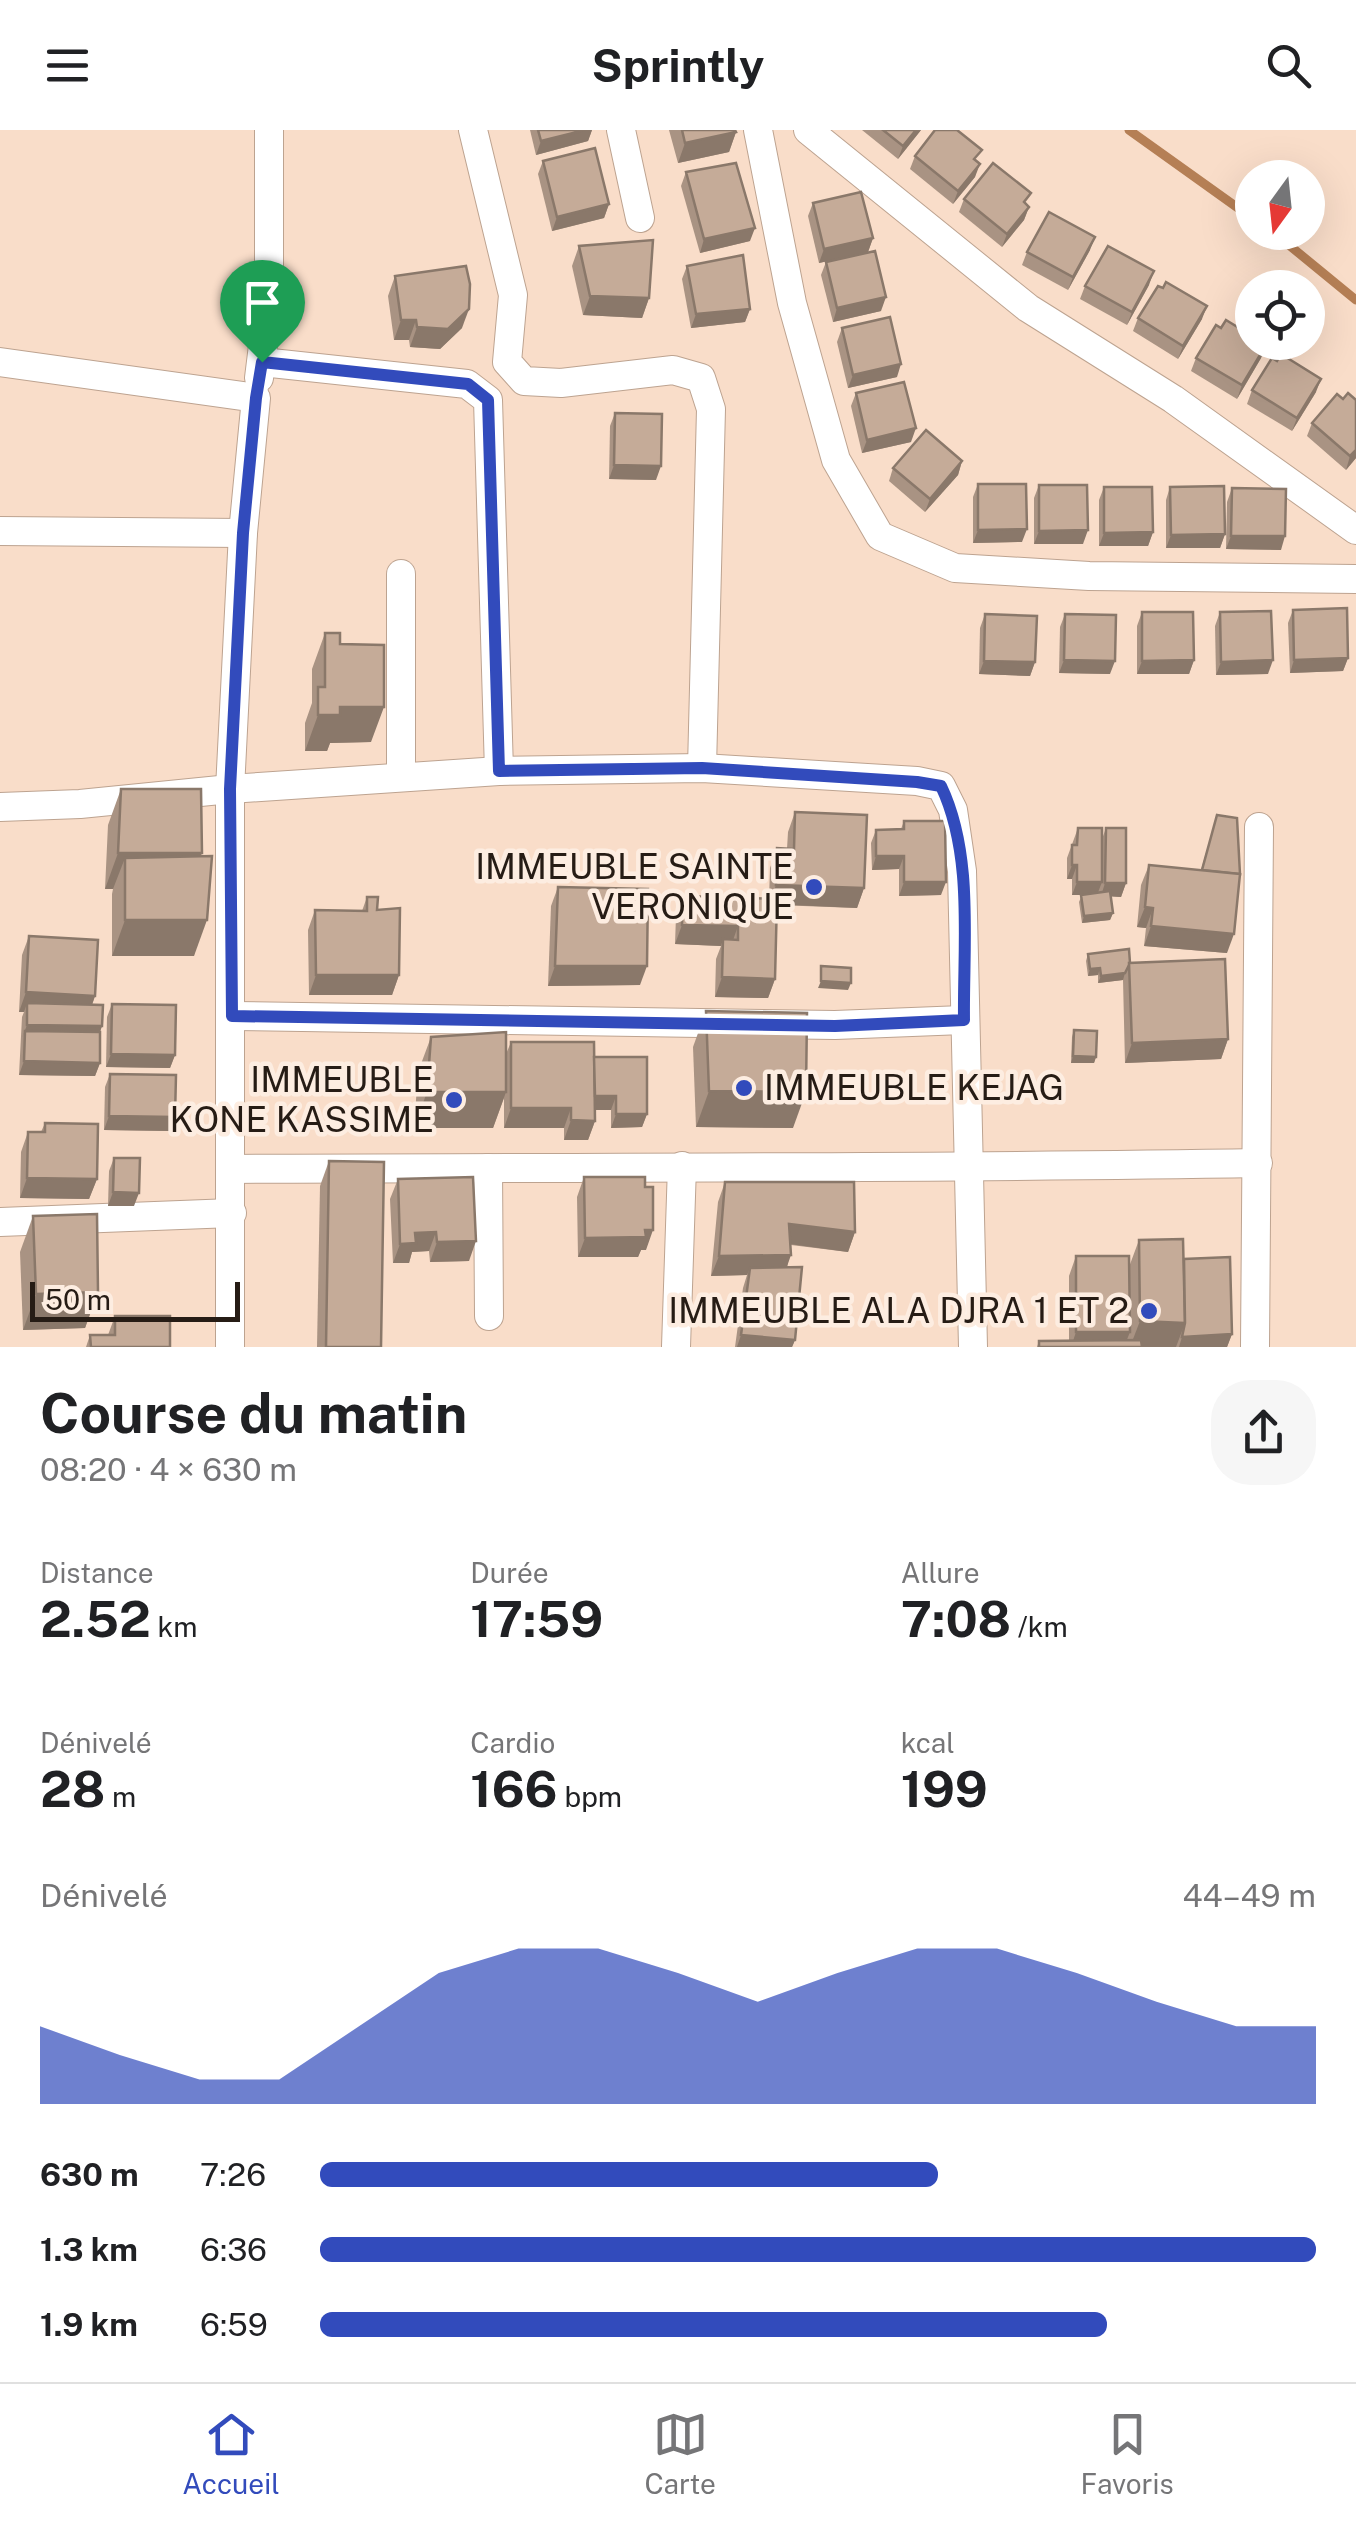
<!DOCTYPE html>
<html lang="fr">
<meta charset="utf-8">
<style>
:root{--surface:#fff;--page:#f6f6f6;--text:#202124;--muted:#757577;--line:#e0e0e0;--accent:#324bbc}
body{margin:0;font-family:"Public Sans",sans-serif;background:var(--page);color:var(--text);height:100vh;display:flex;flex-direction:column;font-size:38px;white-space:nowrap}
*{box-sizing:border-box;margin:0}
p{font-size:32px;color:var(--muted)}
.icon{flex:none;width:55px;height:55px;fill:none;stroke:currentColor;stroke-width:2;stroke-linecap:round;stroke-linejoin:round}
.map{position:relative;height:1217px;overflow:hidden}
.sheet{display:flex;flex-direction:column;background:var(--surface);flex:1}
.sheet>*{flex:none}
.needle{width:65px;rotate:195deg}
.tools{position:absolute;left:1235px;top:30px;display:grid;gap:20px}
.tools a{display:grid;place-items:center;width:90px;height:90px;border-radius:50%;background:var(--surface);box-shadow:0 10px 40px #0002;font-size:50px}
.scale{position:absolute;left:30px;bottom:25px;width:210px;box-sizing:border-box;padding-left:10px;border:5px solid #261c15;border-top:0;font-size:28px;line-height:35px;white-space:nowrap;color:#261c15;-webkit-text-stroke:8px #fdede1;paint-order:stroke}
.pin{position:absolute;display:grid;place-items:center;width:85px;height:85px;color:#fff;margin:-102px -42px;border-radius:50% 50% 50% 0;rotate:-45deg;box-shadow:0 0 10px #0007}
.pin .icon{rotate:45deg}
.round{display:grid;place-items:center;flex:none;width:105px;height:105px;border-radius:40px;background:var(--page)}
.head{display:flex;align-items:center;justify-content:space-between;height:170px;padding:0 40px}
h1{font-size:55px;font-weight:700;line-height:75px}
.stats{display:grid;grid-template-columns:repeat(3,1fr);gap:15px;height:170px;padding:10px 40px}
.stats div{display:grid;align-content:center}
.stats b{font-size:50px;font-weight:700}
.stats small{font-size:28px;font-weight:400}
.stats p{font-size:28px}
.chart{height:280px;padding:20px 40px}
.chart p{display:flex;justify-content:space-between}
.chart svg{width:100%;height:180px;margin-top:10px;fill:var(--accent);opacity:.7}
ul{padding:0 40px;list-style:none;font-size:32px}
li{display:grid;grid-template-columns:160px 120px 1fr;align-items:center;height:75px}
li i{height:25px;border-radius:12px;background:var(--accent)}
header{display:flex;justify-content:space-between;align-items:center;height:130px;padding:0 40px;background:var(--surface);font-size:45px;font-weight:700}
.dock{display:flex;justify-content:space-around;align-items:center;height:140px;border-top:2px solid var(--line);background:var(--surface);font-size:28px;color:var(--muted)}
.dock a{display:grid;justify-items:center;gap:5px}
.dock .selected{color:var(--accent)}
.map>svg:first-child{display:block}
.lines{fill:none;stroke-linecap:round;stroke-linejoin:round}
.stream{stroke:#b57f55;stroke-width:9}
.minor-casing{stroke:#bda390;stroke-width:30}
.minor{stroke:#fff;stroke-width:28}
.wall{fill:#a99383}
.shaded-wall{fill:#8a786a}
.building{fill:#c5ab98;stroke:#8a786a;stroke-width:2.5}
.route-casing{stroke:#fff;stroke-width:20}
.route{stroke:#324bbc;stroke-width:12}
.poi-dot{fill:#324bbc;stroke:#fdede1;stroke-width:4}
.labels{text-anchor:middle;stroke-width:9;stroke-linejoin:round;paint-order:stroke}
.poi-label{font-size:35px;fill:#261c15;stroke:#fdede1;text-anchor:end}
</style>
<header><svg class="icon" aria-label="menu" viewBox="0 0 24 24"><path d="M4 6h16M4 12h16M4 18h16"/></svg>Sprintly<svg class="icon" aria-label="search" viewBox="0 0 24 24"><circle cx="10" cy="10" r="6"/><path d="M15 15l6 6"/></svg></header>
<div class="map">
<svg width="1356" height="1217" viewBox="0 0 1356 1217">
<rect width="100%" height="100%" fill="#f9ddc9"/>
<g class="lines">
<g class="stream">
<polyline points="1129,0 1252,88"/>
<polyline points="1273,102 1356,170"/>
</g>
<defs>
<g id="minor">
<polyline points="473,0 513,165 507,232 524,251 561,253 673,240 701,248 711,279 702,638"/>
<polyline points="621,0 640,88"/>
<polyline points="758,0 792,173 836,330 880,406 955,438 1089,446 1356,449"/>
<polyline points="808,0 1028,178 1173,269 1356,400"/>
<polyline points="0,232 256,268 243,403 230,659 230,1217"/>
<polyline points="262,232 467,254 488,270 499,641"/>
<polyline points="259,248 269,167 269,0"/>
<polyline points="0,401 243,403"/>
<polyline points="401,647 401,444"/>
<polyline points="0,677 80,674 230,659 499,641 702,638 917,651 941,656 953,680 962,741 973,1217"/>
<polyline points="232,886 835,895 963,890"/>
<polyline points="488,1038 489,1186"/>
<path d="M231,1039C574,1037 916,1039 1258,1033"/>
<polyline points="0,1092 232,1083"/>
<polyline points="676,1217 682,1036"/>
<polyline points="1255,1217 1259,697"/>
</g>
</defs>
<use href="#minor" class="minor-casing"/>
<use href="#minor" class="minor"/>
</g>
<g class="wall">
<polygon points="530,0 592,0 588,11 536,25"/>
<polygon points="669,0 735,0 736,2 729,22 678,33"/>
<polygon points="862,0 921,0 898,29"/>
<polygon points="915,26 978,32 975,47 953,74 910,39"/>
<polygon points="543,31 609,74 604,88 552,101 538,44"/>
<polygon points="686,42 750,111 700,123 681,56"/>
<polygon points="964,69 1027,75 1029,77 1024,90 1002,117 959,82"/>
<polygon points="813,73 873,108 868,122 819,133 808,86"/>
<polygon points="579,116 649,168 642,188 583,185 572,136"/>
<polygon points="1090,120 1068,160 1022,135 1027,122"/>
<polygon points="826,132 881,181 833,192 821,145"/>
<polygon points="687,136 750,179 745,192 691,198 682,149"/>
<polygon points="395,146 462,198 440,219 410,217 409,210 394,210 388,166"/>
<polygon points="1149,155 1127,195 1080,169 1085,156"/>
<polygon points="1138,188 1202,189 1178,229 1133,201"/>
<polygon points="842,198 897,247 848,258 837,212"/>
<polygon points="1266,215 1261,228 1237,269 1191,241 1196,228"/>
<polygon points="1252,260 1316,262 1292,301 1247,274"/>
<polygon points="856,263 911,312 862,323 851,276"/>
<polygon points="1343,269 1356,328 1346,340 1307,306 1312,293"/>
<polygon points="615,283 656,350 609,349 610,296"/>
<polygon points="962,331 958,345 925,382 889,351 893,338"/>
<polygon points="978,354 1022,412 973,413 973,367"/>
<polygon points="1039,355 1083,414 1034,414 1034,368"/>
<polygon points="1104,357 1153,402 1148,416 1099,416 1099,370"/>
<polygon points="1170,357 1225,404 1220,418 1166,418 1166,370"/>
<polygon points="1232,358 1281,420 1226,419 1227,372"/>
<polygon points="1293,480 1348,528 1343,541 1290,543 1288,493"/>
<polygon points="1142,482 1194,530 1189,544 1137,544 1137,496"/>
<polygon points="1220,482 1268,544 1216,545 1215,496"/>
<polygon points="985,484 1035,532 1030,546 979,544 980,498"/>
<polygon points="1065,484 1110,544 1059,543 1060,497"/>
<polygon points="325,503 340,514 371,612 330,613 327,621 305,621 305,593 312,573 312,539"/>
<polygon points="121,659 201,726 194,826 112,826 112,764 113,759 105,759 108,695"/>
<polygon points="795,682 864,758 857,778 776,775 775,849 768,868 715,867 716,829 721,816 675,814 676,786 683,766 769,769 770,738 777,718 787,719 788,702"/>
<polygon points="1217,685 1227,823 1144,816 1146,798 1137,797 1141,755 1149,735 1201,740"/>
<polygon points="904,691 941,765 899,766 899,739 872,740 871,713 876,700 901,699"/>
<polygon points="1078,698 1102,709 1106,698 1126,753 1121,767 1111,766 1113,783 1110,790 1082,793 1079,772 1082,765 1072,765 1072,749 1067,749 1067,728"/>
<polygon points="558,757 640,855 548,856 551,776"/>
<polygon points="367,767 377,780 399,845 392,865 309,865 308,800 315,780 362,781"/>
<polygon points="29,806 95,866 92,875 102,896 100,902 100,933 95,946 19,945 22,887 24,882 19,882 22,825"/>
<polygon points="1088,824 1130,833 1228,909 1221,929 1125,933 1123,850 1098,853 1098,845 1088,846 1086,831"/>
<polygon points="112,874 175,925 170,938 106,937 107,887"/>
<polygon points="706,881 793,998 696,997 693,917"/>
<polygon points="1074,900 1096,927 1094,933 1071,933 1072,907"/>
<polygon points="431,907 506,924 511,912 594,927 647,984 642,997 611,998 611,980 595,980 595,991 588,1010 564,1010 564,998 504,998 504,968 493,998 414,998 418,942"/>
<polygon points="110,944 175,987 171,1001 104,1000 105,957"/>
<polygon points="45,993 97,1049 89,1069 20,1068 21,1022 28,1002 41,1002"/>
<polygon points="114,1028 134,1076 108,1076 109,1041"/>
<polygon points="329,1031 381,1217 317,1217 320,1056"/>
<polygon points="584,1047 646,1120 641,1120 638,1127 578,1127 577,1067"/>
<polygon points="398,1049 469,1131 430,1132 429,1121 412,1122 409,1133 393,1133 390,1069"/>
<polygon points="725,1052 855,1102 848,1122 791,1115 787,1138 795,1210 792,1217 709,1217 735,1217 743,1158 747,1145 711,1146 718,1072"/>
<polygon points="33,1086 98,1162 85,1198 23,1200 20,1122"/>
<polygon points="1139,1110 1184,1129 1232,1204 1227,1217 1037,1217 1039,1211 1069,1211 1069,1146 1076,1126 1129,1137"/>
<polygon points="115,1186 170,1217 86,1217 90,1205 108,1205"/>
</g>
<g class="shaded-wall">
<polygon points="585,0 592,0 588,11 536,25 541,11"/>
<polygon points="916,0 921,0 898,29 903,16"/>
<polygon points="736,2 729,22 678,33 685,13"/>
<polygon points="980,34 975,47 953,74 958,61"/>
<polygon points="609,74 604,88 552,101 557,87"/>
<polygon points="1029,77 1024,90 1002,117 1007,104"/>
<polygon points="755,98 750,111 700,123 704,109"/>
<polygon points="1095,107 1090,120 1068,160 1073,147"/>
<polygon points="873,108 868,122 819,133 824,119"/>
<polygon points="1154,141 1149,155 1127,195 1132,182"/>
<polygon points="590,166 649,168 642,188 583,185"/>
<polygon points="886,167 881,181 833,192 837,178"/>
<polygon points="1207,176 1202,189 1178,229 1183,216"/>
<polygon points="469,179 462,198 440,219 410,217 417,197"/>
<polygon points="750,179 745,192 691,198 696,184"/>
<polygon points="401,190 416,190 409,210 394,210"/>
<polygon points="1266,215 1261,228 1237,269 1242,255"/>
<polygon points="901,234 897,247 848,258 853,245"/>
<polygon points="1321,249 1316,262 1292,301 1297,288"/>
<polygon points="916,298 911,312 862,323 867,310"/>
<polygon points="1356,320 1356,328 1346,340 1350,326"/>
<polygon points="962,331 958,345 925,382 930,369"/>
<polygon points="614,335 661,336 656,350 609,349"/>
<polygon points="1027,399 1022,412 973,413 978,400"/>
<polygon points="1088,400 1083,414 1034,414 1039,401"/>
<polygon points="1153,402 1148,416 1099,416 1104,403"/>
<polygon points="1225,404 1220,418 1166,418 1171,405"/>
<polygon points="1231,406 1285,406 1281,420 1226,419"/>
<polygon points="1348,528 1343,541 1290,543 1294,530"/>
<polygon points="1064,530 1115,531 1110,544 1059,543"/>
<polygon points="1194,530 1189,544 1137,544 1142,531"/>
<polygon points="1273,530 1268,544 1216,545 1221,532"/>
<polygon points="984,531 1035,532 1030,546 979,544"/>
<polygon points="340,577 384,577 371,612 330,613 327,621 305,621 318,585"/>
<polygon points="118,723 202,723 189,759 125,728 113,759 105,759"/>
<polygon points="876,726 904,726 899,739 872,740"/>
<polygon points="1072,735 1077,735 1072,749 1067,749"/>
<polygon points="904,752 946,752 941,765 899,766"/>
<polygon points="1077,752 1102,752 1097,765 1072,765"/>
<polygon points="1105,753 1126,753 1121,767 1101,766"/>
<polygon points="776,755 864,758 857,778 769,774"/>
<polygon points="1145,777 1153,778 1146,798 1137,797"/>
<polygon points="1113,783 1110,790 1082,793 1084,786"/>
<polygon points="125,790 207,790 194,826 112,826"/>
<polygon points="682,795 738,796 731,816 723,809 721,816 675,814"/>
<polygon points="1151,796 1234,804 1227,823 1144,816"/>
<polygon points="555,836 647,836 640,855 548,856"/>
<polygon points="1100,838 1098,845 1088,846 1090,839"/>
<polygon points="1125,843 1123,850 1098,853 1101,846"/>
<polygon points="316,845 399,845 392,865 309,865"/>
<polygon points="722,847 775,849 768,868 715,867"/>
<polygon points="821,851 851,853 848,860 818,858"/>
<polygon points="26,862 95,866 88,886 27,873 24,882 19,882"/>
<polygon points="27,895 102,896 97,910 25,901 22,908"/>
<polygon points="1228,909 1221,929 1125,933 1132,913"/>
<polygon points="111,924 175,925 170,938 106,937"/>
<polygon points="1073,926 1096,927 1094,933 1071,933"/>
<polygon points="24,931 100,933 95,946 19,945"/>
<polygon points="709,961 806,962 793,998 696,997"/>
<polygon points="427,962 506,962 493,998 414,998"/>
<polygon points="594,966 616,966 611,980 589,980"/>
<polygon points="511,978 571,978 564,998 504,998"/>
<polygon points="616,984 647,984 642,997 611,998"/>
<polygon points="109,986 175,987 171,1001 104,1000"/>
<polygon points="571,990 595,991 588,1010 564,1010"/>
<polygon points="27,1048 97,1049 89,1069 20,1068"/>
<polygon points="113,1062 139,1063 134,1076 108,1076"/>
<polygon points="789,1094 855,1102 848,1122 782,1113"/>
<polygon points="645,1100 653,1100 646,1120 641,1120 638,1127 578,1127 585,1108"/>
<polygon points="436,1102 429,1121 412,1122 409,1133 393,1133 400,1114 415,1103"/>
<polygon points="476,1111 469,1131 430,1132 437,1112"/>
<polygon points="791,1125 784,1145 750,1138 747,1145 711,1146 719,1126"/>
<polygon points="98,1162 85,1198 23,1200 36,1164"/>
<polygon points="1140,1191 1185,1193 1176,1217 1130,1217"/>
<polygon points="1076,1202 1130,1202 1124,1217 1071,1217"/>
<polygon points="1232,1204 1227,1217 1179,1217 1182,1207"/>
<polygon points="741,1205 795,1210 792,1217 737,1217"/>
</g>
<g class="building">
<polygon points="538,0 585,0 541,11"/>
<polygon points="682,0 735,0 736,2 685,13"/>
<polygon points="883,0 916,0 903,16"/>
<polygon points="935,0 957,0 982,20 974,29 980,34 958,61 915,26"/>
<polygon points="595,18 609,74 557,87 543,31"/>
<polygon points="736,33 755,98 704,109 686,42"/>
<polygon points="993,33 1031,63 1024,72 1029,77 1007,104 964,69"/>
<polygon points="861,62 873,108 824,119 813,73"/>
<polygon points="1049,82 1095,107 1073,147 1027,122"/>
<polygon points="653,110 649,168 590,166 579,116"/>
<polygon points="1108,116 1154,141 1132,182 1085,156"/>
<polygon points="875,121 886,167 837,178 826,132"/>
<polygon points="743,125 750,179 696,184 687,136"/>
<polygon points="466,136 470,154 469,179 448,199 417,197 416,190 401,190 395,146"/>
<polygon points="1166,152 1207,176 1183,216 1138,188 1158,156 1163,158"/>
<polygon points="890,187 901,234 853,245 842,198"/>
<polygon points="1226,190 1252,206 1252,212 1263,212 1266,215 1242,255 1196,228 1216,195 1221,198"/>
<polygon points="1281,224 1321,249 1297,288 1252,260 1272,228 1277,231"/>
<polygon points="904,252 916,298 867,310 856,263"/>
<polygon points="1348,263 1356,270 1356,320 1350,326 1312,293 1337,264 1343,269"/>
<polygon points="615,283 662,284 661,336 614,335"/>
<polygon points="926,300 962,331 930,369 893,338"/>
<polygon points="978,354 1026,354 1027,399 978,400"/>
<polygon points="1039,355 1087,355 1088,400 1039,401"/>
<polygon points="1224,356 1225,404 1171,405 1170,357"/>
<polygon points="1104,357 1152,357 1153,402 1104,403"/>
<polygon points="1232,358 1286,359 1285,406 1231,406"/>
<polygon points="1347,478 1348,528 1294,530 1293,480"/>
<polygon points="1271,481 1273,530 1221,532 1220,482"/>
<polygon points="1142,482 1193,482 1194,530 1142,531"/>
<polygon points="985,484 1037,486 1035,532 984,531"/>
<polygon points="1065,484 1116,485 1115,531 1064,530"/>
<polygon points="325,503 340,503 340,514 384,515 384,577 340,577 340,585 318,585 318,557 325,557"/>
<polygon points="121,659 201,659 202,723 118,723"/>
<polygon points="795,682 867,685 864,758 776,755 777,718 794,719"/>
<polygon points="1217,685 1237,688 1240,744 1202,740"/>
<polygon points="904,691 945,691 946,752 904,752 904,726 876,726 876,700 904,699"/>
<polygon points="1078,698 1102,698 1102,752 1077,752 1077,735 1072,735 1072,715 1077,715"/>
<polygon points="1106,698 1126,698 1126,753 1105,753"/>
<polygon points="212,726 207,790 125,790 125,728"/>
<polygon points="1149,735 1240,744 1234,804 1151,796 1153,778 1145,777"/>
<polygon points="558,757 648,759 647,836 555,836"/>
<polygon points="1110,761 1113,783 1084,786 1081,765"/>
<polygon points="683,766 777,769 775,849 722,847 723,809 738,810 738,796 682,795"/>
<polygon points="367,767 378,767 377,780 400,778 399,845 316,845 315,780 367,781"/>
<polygon points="29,806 98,810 95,866 26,862"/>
<polygon points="1129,819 1130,833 1125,843 1101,846 1100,838 1090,839 1088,824"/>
<polygon points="1225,829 1228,909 1132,913 1129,833"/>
<polygon points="821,836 851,838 851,853 821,851"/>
<polygon points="27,873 103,875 102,896 27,895"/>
<polygon points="112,874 176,875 175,925 111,924"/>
<polygon points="706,881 807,883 806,962 709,961"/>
<polygon points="1074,900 1097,901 1096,927 1073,926"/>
<polygon points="25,901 100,902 100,933 24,931"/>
<polygon points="506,902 506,962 427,962 431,907"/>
<polygon points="511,912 594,912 595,991 571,990 571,978 511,978"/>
<polygon points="594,927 647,927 647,984 616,984 616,966 595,966"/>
<polygon points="110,944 176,945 175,987 109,986"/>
<polygon points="45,993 98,994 97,1049 27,1048 28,1002 45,1002"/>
<polygon points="114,1028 140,1028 139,1063 113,1062"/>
<polygon points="329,1031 384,1032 381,1217 326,1217"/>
<polygon points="473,1047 476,1111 437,1112 436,1102 415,1103 416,1113 400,1114 398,1049"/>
<polygon points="584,1047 645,1047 645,1057 653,1057 653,1100 645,1100 646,1107 585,1108"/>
<polygon points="725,1052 854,1052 855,1102 789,1094 791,1125 719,1126"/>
<polygon points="97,1084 98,1162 36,1164 33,1086"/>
<polygon points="1183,1109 1185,1193 1140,1191 1139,1110"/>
<polygon points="1076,1126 1129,1126 1130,1202 1076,1202"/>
<polygon points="1230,1127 1232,1204 1182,1207 1185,1193 1184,1129"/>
<polygon points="802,1137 795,1210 741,1205 750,1138"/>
<polygon points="115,1186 170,1186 170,1217 91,1217 90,1205 115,1205"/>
<polygon points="1141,1210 1142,1217 1039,1217 1039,1211"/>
</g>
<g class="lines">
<defs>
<path id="route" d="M262,232L468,254L488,270L499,641L702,638L917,652L941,656C974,725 963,815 964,890L835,896L232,886L230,659L243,403L256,268Z"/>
</defs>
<use href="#route" class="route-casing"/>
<use href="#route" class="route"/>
</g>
<g class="poi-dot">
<circle cx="814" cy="757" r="10"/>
<circle cx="744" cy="958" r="10"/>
<circle cx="454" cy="970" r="10"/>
<circle cx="1149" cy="1181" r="10"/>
</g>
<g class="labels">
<g class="poi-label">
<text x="794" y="749">IMMEUBLE SAINTE<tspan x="794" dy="40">VERONIQUE</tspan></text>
<text x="434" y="962">IMMEUBLE<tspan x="434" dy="40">KONE KASSIME</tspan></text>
<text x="764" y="970" text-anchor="start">IMMEUBLE KEJAG</text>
<text x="1129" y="1193">IMMEUBLE ALA DJRA 1 ET 2</text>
</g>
</g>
</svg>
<div class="tools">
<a><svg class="needle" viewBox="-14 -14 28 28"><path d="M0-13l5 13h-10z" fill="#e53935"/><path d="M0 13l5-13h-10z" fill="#757577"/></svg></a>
<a><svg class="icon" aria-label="locate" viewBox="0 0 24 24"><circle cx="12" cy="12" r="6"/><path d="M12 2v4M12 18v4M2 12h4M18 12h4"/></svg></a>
</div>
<div class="scale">50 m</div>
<div class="pin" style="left:262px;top:232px;background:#1e9e55"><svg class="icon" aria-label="arrive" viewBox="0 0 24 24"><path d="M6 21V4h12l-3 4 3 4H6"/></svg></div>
</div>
<section class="sheet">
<div class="head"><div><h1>Course du matin</h1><p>08:20 · 4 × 630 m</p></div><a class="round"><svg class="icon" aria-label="share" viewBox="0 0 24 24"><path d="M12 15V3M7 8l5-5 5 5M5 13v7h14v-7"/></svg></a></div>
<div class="stats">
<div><p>Distance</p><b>2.52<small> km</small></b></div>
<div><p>Durée</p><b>17:59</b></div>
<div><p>Allure</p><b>7:08<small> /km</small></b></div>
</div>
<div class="stats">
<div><p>Dénivelé</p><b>28<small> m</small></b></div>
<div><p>Cardio</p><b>166<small> bpm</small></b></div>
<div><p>kcal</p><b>199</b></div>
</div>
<div class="chart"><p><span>Dénivelé</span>44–49 m</p>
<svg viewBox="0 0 160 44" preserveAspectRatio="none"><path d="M0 44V25L10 32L20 38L30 38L40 25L50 12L60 6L70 6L80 12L90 19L100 12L110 6L120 6L130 12L140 19L150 25L160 25V44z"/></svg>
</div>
<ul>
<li><b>630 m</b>7:26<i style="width:62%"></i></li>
<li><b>1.3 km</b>6:36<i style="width:100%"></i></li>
<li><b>1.9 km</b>6:59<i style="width:79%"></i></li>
</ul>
</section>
<nav class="dock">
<a class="selected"><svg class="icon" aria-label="home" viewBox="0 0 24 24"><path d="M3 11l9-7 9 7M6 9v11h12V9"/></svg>Accueil</a>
<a><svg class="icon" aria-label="map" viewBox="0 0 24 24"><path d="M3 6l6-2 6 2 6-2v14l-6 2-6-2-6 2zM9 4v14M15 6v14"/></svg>Carte</a>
<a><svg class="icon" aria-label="saved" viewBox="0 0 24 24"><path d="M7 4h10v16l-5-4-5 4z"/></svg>Favoris</a>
</nav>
